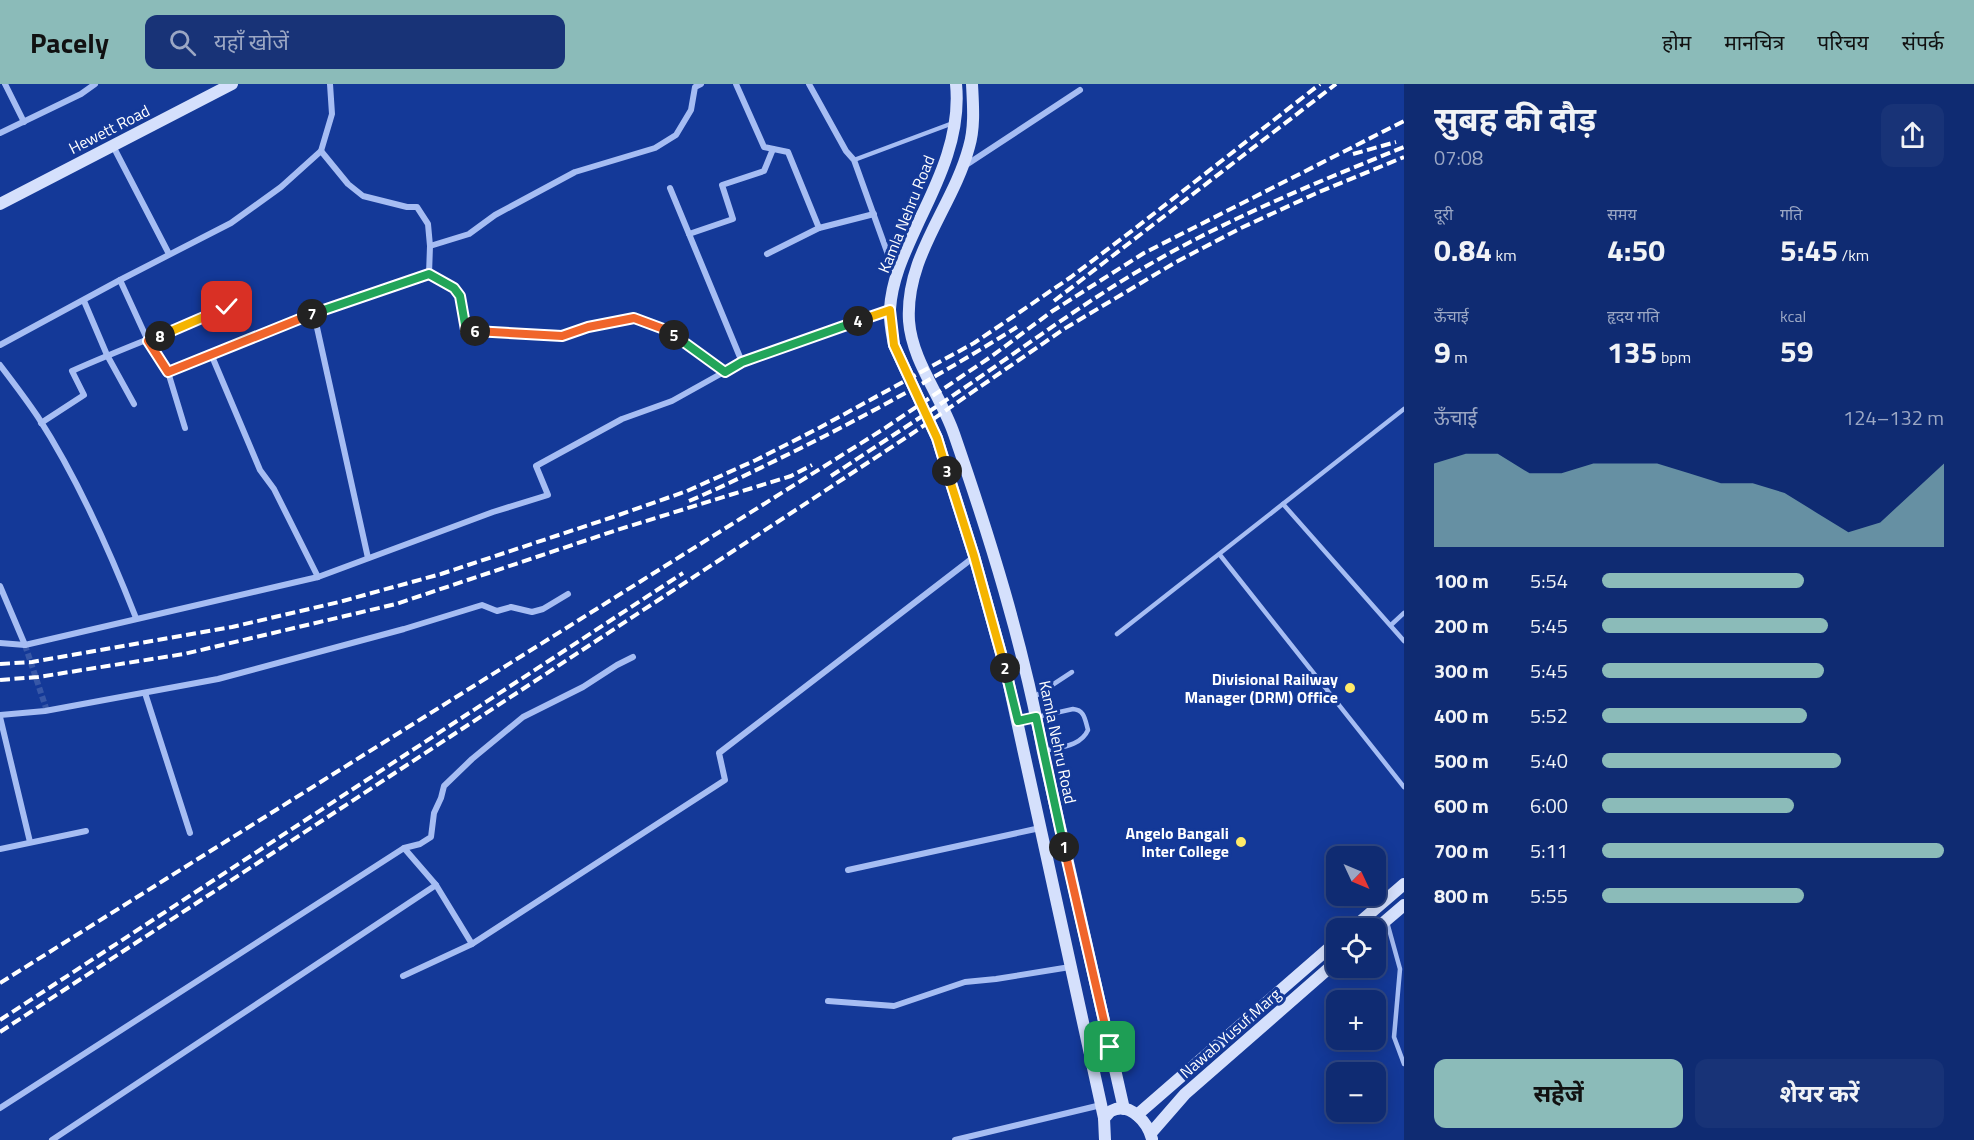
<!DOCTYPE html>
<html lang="hi">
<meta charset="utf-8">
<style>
:root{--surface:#0f2b72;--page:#183377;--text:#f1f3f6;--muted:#9ba7c4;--line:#2f4784;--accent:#8bbbb9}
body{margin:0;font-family:"Titillium Web","Noto Sans Devanagari",sans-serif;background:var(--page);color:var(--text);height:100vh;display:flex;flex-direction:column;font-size:22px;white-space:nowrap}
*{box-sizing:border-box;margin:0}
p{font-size:20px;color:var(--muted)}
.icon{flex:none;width:33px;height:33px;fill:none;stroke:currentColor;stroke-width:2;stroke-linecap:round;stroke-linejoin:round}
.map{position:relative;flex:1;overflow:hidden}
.side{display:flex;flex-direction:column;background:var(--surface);width:570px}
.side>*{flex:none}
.needle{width:39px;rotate:134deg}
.tools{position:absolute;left:1326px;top:762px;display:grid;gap:12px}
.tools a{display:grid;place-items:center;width:60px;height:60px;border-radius:12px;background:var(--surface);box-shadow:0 3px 15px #0003,0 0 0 2px var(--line);font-size:30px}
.pin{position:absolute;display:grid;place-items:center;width:51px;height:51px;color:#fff;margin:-26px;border-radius:12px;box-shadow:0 3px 9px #0006}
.km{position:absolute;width:30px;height:30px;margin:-15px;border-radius:50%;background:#222;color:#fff;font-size:16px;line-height:30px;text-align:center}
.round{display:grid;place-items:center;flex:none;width:63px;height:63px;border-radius:12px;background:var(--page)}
.summary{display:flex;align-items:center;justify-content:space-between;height:102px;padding:0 30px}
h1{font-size:33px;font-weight:700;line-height:45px}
.figures{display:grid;grid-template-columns:repeat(3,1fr);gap:9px;height:102px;padding:6px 30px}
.figures div{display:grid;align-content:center}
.figures b{font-size:30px;font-weight:700}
.figures small{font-size:16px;font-weight:400}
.figures p{font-size:16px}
.chart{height:168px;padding:12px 30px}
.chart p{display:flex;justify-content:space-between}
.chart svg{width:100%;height:108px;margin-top:6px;fill:var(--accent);opacity:.7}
.button{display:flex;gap:12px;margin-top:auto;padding:12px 30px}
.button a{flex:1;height:69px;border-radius:12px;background:var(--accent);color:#111;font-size:24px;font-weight:700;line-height:69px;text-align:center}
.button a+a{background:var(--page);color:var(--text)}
ul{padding:0 30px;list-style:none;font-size:20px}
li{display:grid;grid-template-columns:96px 72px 1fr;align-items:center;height:45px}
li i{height:15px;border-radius:8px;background:var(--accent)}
header{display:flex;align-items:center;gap:36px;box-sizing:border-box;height:84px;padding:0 30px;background:var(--accent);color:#111}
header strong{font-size:28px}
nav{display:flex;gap:33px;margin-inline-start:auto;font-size:21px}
.search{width:420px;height:54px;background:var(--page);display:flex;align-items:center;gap:15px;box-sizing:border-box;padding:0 21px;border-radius:12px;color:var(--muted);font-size:22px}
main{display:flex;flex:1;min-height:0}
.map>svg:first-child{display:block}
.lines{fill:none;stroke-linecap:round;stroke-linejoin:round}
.minor-tunnel{stroke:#3757a7;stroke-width:6;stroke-dasharray:6 3;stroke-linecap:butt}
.service{stroke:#a6bdf3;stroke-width:4.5}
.minor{stroke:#a6bdf3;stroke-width:6}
.secondary{stroke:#d5e0fc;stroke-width:12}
.rail{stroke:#fff;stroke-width:4;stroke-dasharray:10 4.5;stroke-linecap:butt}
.split-1-casing{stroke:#fff;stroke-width:12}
.split-2-casing{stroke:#fff;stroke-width:12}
.split-3-casing{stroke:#fff;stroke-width:12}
.split-4-casing{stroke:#fff;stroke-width:12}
.split-5-casing{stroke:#fff;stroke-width:12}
.split-6-casing{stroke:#fff;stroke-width:12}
.split-7-casing{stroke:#fff;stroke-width:12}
.split-8-casing{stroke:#fff;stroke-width:12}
.split-9-casing{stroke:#fff;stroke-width:12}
.split-1{stroke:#f0652b;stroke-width:8}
.split-2{stroke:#22a559;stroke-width:8}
.split-3{stroke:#f5b400;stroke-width:8}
.split-4{stroke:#f5b400;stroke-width:8}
.split-5{stroke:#22a559;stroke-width:8}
.split-6{stroke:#f0652b;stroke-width:8}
.split-7{stroke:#22a559;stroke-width:8}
.split-8{stroke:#f0652b;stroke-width:8}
.split-9{stroke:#f5b400;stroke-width:8}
.poi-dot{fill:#ffea68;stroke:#143998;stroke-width:2}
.labels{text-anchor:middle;stroke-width:6;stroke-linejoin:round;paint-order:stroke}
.street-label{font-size:16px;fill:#fff;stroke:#143998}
.poi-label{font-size:16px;font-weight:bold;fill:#fff;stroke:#143998;text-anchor:end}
</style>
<header>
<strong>Pacely</strong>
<div class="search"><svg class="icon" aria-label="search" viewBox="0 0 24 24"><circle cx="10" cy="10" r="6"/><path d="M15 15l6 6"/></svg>यहाँ खोजें</div>
<nav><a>होम</a><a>मानचित्र</a><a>परिचय</a><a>संपर्क</a></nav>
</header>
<main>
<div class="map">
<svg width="1404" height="1056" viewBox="0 0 1404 1056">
<rect width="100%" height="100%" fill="#143998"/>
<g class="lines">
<polyline class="minor-tunnel" points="25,561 47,627"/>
<g class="service">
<polyline points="854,76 953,39"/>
<polyline points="1283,420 1404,557"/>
<polyline points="1220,471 1404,703"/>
<polyline points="1391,541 1404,529"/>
<polyline points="1117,550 1404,325"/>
<polyline points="1034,613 1072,588"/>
<path d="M1019,637L1073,625C1085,626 1085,636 1088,646C1081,662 1061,663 1045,667"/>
<polyline points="1387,838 1400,885 1394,953 1404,980"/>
</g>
<g class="minor">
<polyline points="5,0 24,38"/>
<polyline points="736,0 764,63 788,68 819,144 767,170"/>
<polyline points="809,0 846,67 854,76 895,190"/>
<polyline points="0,49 81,10 95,0"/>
<polyline points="113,62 169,170"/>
<polyline points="321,67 348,100 363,112 407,123 417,123 428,140 430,162 429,190 454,204 460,212 466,246 562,252 588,243 634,234 669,247 725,288"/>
<polyline points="963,83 1080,6"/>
<polyline points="670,104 742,278"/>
<polyline points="819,144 874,130"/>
<polyline points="689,150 733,135 722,101 764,87 773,65"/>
<polyline points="430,162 469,150 495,131 575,88 655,64 676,51 691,26 695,3 701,0"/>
<polyline points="120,196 148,257 168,288 314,230 429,190"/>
<polyline points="84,217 107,271 134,320"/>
<polyline points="314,230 368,474"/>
<polyline points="0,261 120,196 231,139 281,103 321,67 332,30 330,0"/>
<polyline points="211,270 260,386 274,405 318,493"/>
<path d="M0,281C13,298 26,315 38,333C78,395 109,465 136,534"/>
<polyline points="168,288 185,344"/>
<path d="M41,339L84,311L72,287C123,264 176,245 227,223"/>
<polyline points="0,502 25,561"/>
<polyline points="0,559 25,561 318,493 493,428 548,411 536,382 622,335 672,317 742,278 890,226"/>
<polyline points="145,609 190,749"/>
<polyline points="0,631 45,627 218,595 404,545 482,521 497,527 511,523 532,528 543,525 568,510"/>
<polyline points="0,633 30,758"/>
<polyline points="404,764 420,760 431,753 434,729 441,714 444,702 472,675 523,633 583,603 617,581 633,573"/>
<polyline points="0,765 86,747"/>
<polyline points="848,786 1040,744"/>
<polyline points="403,892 472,860 725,696 719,669 974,473"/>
<polyline points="828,917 894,922 965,898 996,895 1070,883"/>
<polyline points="0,1024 404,764 436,801 472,860"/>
<polyline points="52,1056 436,801"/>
<polyline points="955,1056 1101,1021"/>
</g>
<g class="secondary">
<path d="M956,0C961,49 940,94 919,137C906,166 892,193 890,225C889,237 892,250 894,261L937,354L974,472L1006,587L1104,1034"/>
<path d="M972,0C973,20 975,43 969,63C953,123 905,172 909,237C912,277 941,312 954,350C990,454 1023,560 1043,668L1124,1025"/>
<polyline points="0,120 232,0"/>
<polyline points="1353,844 1404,800"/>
<polyline points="1376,845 1404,821"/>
<polyline points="1137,1031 1336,858"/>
<polyline points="1151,1049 1185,1010 1336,878"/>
<path d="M1105,1056L1104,1034C1107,1032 1108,1029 1111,1027C1130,1017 1148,1039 1152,1055"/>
</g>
<g class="rail">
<polyline points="1353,70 1396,58"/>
<polyline points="1054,217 1336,0"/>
<path d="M831,392C875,363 920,334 964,304C1024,263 1082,220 1145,183C1227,135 1315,99 1404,63"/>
<path d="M689,417C727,401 764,382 801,364C875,327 947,287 1017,243"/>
<polyline points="0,580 32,578 232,543 339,518 441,490 613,433 687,407 756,376 819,344 974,259 1014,232 1071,193 1133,146 1320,0"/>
<polyline points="0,596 38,593 184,570 396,520 617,446 791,392 812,381"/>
<polyline points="0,899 882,346 992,272 1051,228 1144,169 1404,37"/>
<polyline points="0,936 683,489"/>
<polyline points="0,948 910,351 1064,245 1176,178 1241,144 1319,108 1404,73"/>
</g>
</g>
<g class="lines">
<defs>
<polyline id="split-1" points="1064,763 1110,963"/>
<polyline id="split-2" points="1005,584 1018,637 1036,633 1064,763"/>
<polyline id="split-3" points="947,387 974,472 1005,584"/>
<polyline id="split-4" points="858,237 890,226 894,261 937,354 947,387"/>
<polyline id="split-5" points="674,251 725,288 742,278 858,237"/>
<polyline id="split-6" points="475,247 562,252 588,243 634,234 669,247 674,251"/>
<polyline id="split-7" points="312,230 429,190 454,204 460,212 466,246 475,247"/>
<polyline id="split-8" points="160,252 148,257 168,288 312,230"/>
<polyline id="split-9" points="160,252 227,223"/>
</defs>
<use href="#split-1" class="split-1-casing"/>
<use href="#split-2" class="split-2-casing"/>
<use href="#split-3" class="split-3-casing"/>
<use href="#split-4" class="split-4-casing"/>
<use href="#split-5" class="split-5-casing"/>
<use href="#split-6" class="split-6-casing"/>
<use href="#split-7" class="split-7-casing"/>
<use href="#split-8" class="split-8-casing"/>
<use href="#split-9" class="split-9-casing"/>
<use href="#split-1" class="split-1"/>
<use href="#split-2" class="split-2"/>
<use href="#split-3" class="split-3"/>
<use href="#split-4" class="split-4"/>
<use href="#split-5" class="split-5"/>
<use href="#split-6" class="split-6"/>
<use href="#split-7" class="split-7"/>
<use href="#split-8" class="split-8"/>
<use href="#split-9" class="split-9"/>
</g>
<g class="poi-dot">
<circle cx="1350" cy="604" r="6"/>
<circle cx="1241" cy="758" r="6"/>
</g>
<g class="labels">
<g class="street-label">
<text transform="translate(109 45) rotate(-27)" y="6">Hewett Road</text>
<text transform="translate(906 130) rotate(-68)" y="6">Kamla Nehru Road</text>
<text transform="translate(1058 658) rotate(78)" y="6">Kamla Nehru Road</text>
<text transform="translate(1230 949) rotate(-41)" y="6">Nawab Yusuf Marg</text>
</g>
<g class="poi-label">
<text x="1338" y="601">Divisional Railway<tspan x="1338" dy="18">Manager (DRM) Office</tspan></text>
<text x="1229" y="755">Angelo Bangali<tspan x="1229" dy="18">Inter College</tspan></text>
</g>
</g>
</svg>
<div class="tools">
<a><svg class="needle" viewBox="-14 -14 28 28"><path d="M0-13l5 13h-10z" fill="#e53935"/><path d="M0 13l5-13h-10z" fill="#9ba7c4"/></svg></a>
<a><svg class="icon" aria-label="locate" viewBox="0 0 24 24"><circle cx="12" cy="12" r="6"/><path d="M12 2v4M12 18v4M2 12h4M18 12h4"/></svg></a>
<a>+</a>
<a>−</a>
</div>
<div class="pin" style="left:1110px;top:963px;background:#1e9e55"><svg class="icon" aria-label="arrive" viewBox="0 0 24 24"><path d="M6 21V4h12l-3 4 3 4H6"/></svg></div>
<div class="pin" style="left:227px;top:223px;background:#d93025"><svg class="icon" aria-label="check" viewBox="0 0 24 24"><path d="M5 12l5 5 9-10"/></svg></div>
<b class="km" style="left:1064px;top:763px">1</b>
<b class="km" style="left:1005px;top:584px">2</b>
<b class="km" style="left:947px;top:387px">3</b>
<b class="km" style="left:858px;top:237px">4</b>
<b class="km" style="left:674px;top:251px">5</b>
<b class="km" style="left:475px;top:247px">6</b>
<b class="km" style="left:312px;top:230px">7</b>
<b class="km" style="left:160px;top:252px">8</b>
</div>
<section class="side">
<div class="summary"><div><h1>सुबह की दौड़</h1><p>07:08</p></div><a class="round"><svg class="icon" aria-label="share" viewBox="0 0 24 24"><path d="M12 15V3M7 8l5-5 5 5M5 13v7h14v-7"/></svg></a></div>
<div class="figures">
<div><p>दूरी</p><b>0.84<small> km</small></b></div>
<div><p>समय</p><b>4:50</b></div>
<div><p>गति</p><b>5:45<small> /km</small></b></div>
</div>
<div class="figures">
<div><p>ऊँचाई</p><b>9<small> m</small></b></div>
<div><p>हृदय गति</p><b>135<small> bpm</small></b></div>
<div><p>kcal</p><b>59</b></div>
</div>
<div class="chart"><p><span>ऊँचाई</span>124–132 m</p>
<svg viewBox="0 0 160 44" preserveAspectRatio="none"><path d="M0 44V10L10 6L20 6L30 14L40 14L50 10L60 10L70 10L80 14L90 18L100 18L110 22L120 30L130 38L140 34L150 22L160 10V44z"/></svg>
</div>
<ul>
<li><b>100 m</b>5:54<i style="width:59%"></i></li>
<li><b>200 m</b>5:45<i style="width:66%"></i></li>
<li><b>300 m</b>5:45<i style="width:65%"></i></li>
<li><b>400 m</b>5:52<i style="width:60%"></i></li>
<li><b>500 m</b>5:40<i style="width:70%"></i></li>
<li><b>600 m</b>6:00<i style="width:56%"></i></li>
<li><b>700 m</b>5:11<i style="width:100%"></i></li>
<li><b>800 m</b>5:55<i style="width:59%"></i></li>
</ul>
<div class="button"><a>सहेजें</a><a>शेयर करें</a></div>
</section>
</main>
